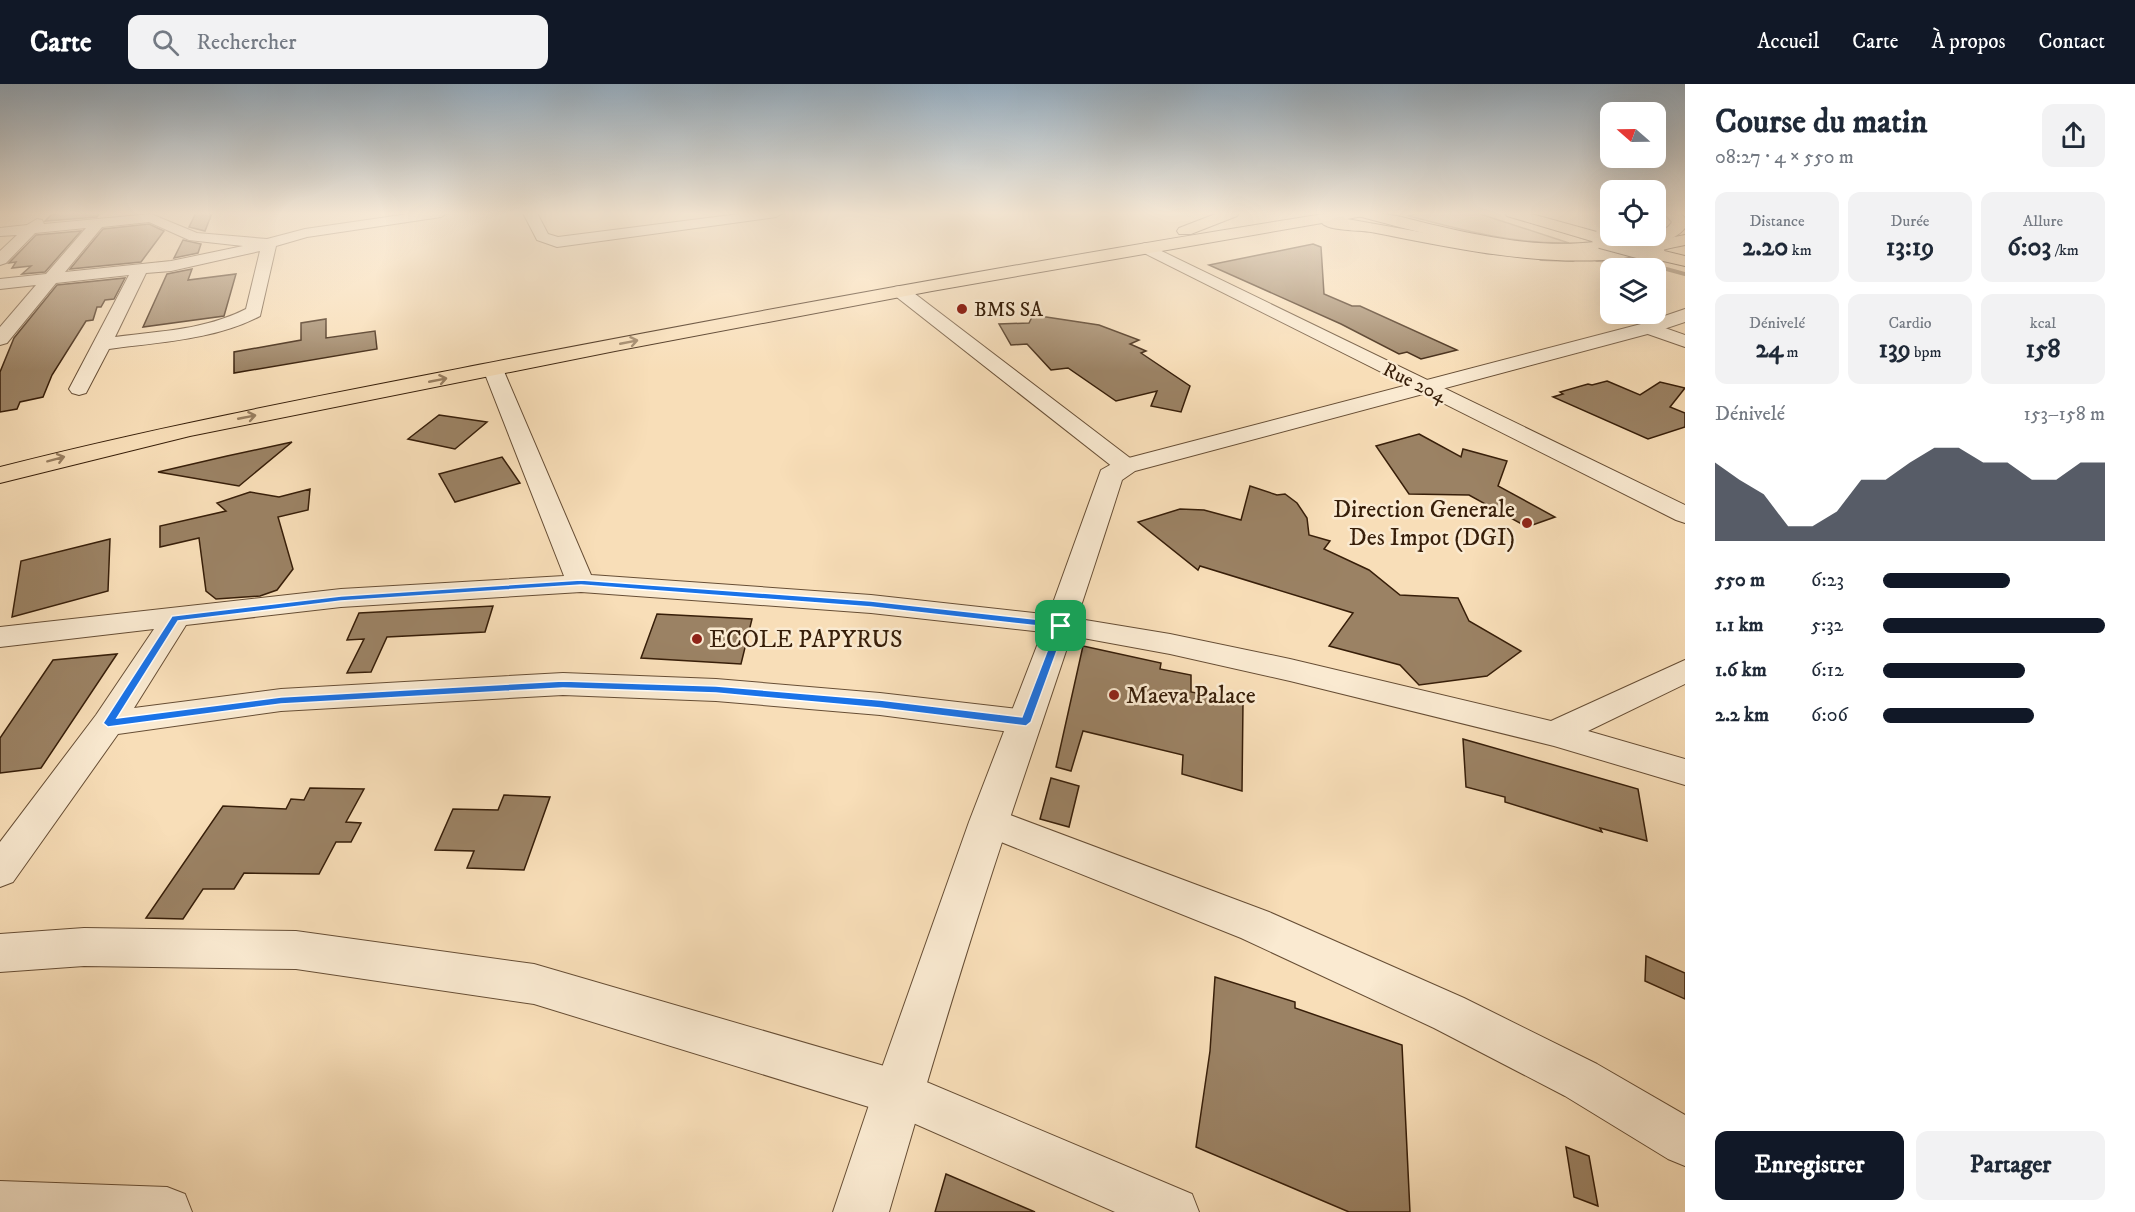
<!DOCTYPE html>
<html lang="fr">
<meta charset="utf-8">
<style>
:root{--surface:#fff;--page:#f2f2f3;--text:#1f2937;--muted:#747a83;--accent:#111827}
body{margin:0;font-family:"IM FELL DW Pica",serif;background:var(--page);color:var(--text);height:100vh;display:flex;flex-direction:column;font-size:22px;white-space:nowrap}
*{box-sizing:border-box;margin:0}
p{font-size:20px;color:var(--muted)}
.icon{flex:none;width:33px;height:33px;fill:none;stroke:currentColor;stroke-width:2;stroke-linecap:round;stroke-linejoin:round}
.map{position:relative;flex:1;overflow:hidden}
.sheet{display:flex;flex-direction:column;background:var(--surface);width:450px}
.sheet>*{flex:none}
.needle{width:39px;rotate:290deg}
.fabs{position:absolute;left:1600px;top:18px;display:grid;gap:12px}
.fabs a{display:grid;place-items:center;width:66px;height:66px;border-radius:12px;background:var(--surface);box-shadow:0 6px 24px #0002;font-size:30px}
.pin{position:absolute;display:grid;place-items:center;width:51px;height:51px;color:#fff;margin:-26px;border-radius:12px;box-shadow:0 3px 9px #0006}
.round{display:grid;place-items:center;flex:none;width:63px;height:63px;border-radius:12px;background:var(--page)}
.headline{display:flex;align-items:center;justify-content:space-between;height:102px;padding:0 30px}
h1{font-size:33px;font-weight:700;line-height:45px}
.metrics{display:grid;grid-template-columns:repeat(3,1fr);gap:9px;height:102px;padding:6px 30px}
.metrics div{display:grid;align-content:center;border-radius:12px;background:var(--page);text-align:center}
.metrics b{font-size:26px;font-weight:700}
.metrics small{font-size:16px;font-weight:400}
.metrics p{font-size:16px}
.chart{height:168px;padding:12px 30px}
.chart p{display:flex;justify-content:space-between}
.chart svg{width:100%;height:108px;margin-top:6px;fill:var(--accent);opacity:.7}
.action{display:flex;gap:12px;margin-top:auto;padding:12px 30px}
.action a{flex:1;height:69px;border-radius:12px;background:var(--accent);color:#fff;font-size:24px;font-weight:700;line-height:69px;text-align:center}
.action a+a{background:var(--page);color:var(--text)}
ul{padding:0 30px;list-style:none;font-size:20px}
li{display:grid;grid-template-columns:96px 72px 1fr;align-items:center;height:45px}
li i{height:15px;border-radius:8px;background:var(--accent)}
header{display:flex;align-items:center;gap:36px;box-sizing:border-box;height:84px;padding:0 30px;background:var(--accent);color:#fff}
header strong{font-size:28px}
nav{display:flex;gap:33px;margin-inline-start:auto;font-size:21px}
.search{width:420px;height:54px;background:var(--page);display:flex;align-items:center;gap:15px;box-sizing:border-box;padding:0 21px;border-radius:12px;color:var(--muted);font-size:22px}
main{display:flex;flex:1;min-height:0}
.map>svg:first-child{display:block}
.green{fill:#d7bd9a;stroke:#876e52;stroke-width:1.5}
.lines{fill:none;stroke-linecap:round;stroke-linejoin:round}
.stream{stroke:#836a4e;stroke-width:4}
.building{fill:#9b8264;stroke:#371e09;stroke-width:1.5}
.minor-casing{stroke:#674e35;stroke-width:2}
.tertiary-casing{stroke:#674e35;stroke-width:2}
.primary-casing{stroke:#371e09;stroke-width:2}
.trunk-casing{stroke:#371e09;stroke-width:2}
.minor{fill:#faead1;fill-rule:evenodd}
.tertiary{fill:#faead1;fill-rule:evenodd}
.primary{fill:#f8deb8;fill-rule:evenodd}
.trunk{fill:#f8deb8;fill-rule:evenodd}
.trunk-bridge-casing{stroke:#371e09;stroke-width:20;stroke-linecap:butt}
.trunk-bridge{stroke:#f8deb8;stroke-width:18}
.oneway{stroke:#987e60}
.route{fill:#1a73e8;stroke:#fff;stroke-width:1.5;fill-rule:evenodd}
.poi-dot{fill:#8f2418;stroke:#faead1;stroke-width:2}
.labels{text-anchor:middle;stroke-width:5;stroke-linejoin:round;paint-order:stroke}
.far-poi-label{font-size:20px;fill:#371e09;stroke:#faead1;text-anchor:start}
.far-street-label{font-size:20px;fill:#371e09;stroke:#faead1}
.poi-label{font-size:24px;fill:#371e09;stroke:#faead1;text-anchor:start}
</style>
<header>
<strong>Carte</strong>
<div class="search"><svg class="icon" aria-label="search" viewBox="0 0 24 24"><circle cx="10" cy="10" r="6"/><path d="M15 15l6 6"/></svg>Rechercher</div>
<nav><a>Accueil</a><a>Carte</a><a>À propos</a><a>Contact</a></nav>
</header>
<main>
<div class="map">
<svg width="1685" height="1128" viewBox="0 0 1685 1128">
<rect width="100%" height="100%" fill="#f8deb8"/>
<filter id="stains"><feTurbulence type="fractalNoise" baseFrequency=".00333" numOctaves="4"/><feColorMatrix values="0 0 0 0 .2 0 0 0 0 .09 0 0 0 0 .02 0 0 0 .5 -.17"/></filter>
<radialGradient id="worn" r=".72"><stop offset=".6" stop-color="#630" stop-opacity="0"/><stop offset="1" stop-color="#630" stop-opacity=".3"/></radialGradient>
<path class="green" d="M1418,129H1477L1569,159C1514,160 1462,146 1409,132Z"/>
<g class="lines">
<g class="stream">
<polyline points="1541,175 1573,176"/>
<polyline points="1597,176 1637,177 1685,190"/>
</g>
</g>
<g class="building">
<polygon points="65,129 99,129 97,133 45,137 52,130"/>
<polygon points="196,129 212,129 205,147 189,143"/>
<polygon points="149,140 164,147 141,178 70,185 103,145"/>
<polygon points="81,147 45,188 22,190 31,182 12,184 16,178 9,179 36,151"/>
<polygon points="183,156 201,160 198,169 174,174"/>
<polygon points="1313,160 1321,163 1324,210 1352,222 1360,222 1457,266 1421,275 1407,268 1399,270 1341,240 1209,181"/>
<polygon points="192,185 188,196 236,190 224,232 143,243 167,190"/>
<polygon points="125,194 114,215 105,216 101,223 97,223 93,236 86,237 52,291 43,313 20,318 17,325 0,328 0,288 14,254 57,201"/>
<polygon points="1033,231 1099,241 1139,256 1130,260 1146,267 1141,269 1190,302 1181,328 1151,322 1157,307 1116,317 1068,284 1051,286 1027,260 1011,261 999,240 1029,239"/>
<polygon points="326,235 326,254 375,247 377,265 234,289 234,268 301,256 301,239"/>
<polygon points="1607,297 1640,311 1660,298 1685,304 1670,323 1685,329 1685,343 1648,355 1553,313 1563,310 1560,308 1588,300 1592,301"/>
<polygon points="439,331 487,338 455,365 408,355"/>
<polygon points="1419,350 1461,373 1463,365 1507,377 1498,402 1555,433 1527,443 1469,411 1409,410 1376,362"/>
<polygon points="292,358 239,402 158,388 227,372"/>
<polygon points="502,373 520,399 455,418 439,390"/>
<polygon points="1250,402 1277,411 1285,410 1297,419 1307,434 1309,451 1330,457 1324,465 1369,486 1400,511 1458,514 1469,537 1521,567 1487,592 1419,601 1400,581 1329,562 1353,529 1200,482 1198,486 1138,438 1180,425 1204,426 1241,436"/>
<polygon points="310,405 308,426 278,433 293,485 277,506 260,512 216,515 206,507 199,454 160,463 160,442 226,427 217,419 250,408 279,413"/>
<polygon points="110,455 108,507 12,533 21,477"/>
<polygon points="493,522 485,548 387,553 371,588 347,589 364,555 347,556 359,529"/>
<polygon points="657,530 752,535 741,580 641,574"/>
<polygon points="1083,562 1161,579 1160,585 1191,591 1191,608 1243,618 1242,707 1182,690 1183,671 1083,647 1071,687 1056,683"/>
<polygon points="117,570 41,684 0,689 0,654 53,576"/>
<polygon points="1463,655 1638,705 1647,757 1600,744 1602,748 1505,718 1505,713 1466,703"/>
<polygon points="1051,694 1079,702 1069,743 1040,735"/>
<polygon points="310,704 364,705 346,738 361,739 351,758 336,758 319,790 244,789 234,805 203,805 183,835 146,834 223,722 286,725 291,715 304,716"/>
<polygon points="504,711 550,713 524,786 467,784 474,767 435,766 453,725 498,726"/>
<polygon points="1646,872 1685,889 1685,915 1645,897"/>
<polygon points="1215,893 1295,918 1295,924 1402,961 1410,1128 1349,1128 1196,1063 1210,967"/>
<polygon points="1566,1063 1589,1072 1598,1122 1574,1113"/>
<polygon points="946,1090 1035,1128 935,1128"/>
</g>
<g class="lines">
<defs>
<g id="minor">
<path d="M415,129H448L441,133L307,153L276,162L260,232C214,256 160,258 109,265L86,309L79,311L72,309L69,305L129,191L56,199L7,259L0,261V243L36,201L0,205V195L46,190L86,144L35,149L6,179L0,181V167L17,151L0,152V144L27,141L37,135L42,136L44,140L151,130L197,149L267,155L305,145ZM149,138L189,156L243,162L171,177L65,188L102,143ZM260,167L246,225C205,246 159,247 115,253L146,189L171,187Z"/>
<polygon points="523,129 537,129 548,150 558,153 747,129 783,129 776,133 557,163 537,156"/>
<polygon points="1145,159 1685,421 1685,439 1676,436 1140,167 1137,164 1140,161"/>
<polygon points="900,202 906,203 1134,377 1138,382 1134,387 1126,389 1118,387 894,211 892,207 894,203"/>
<polygon points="1648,238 1685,251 1685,263 1642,248 1639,244 1642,240"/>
<polygon points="493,279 500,281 503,285 591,491 871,511 1061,532 1170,550 1290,575 1551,637 1685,576 1685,600 1588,647 1685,675 1685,701 1554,662 1290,597 1170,570 1061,550 871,529 581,508 341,523 186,541 134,624 281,605 563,589 716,595 880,609 1026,626 1038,630 1042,638 1038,646 1026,650 880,631 716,617 563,611 281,627 118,650 13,798 0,803 0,758 96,631 154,545 0,563 0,543 341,505 564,492 483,285 486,281"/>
<polygon points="989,723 1269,828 1464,914 1597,980 1685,1031 1685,1082 1668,1075 1565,1012 1434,944 1241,854 976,748 971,738 976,728"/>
<polygon points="84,844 296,847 534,880 898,986 1192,1110 1199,1128 1115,1128 895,1031 534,920 296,885 84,882 0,888 0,850"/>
<polygon points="0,1097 167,1103 185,1110 192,1128 0,1128"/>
</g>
<path id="tertiary" d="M1685,225V238L1655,248L1135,387L1122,396C1086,510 1047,623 1009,737C966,866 927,997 889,1128H833L873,1009L969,738L1045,541L1101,386L1117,377L1641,240Z"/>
<path id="primary" d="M1330,129H1365L1363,132L1347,135L1493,161L1544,166H1606L1685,151V161C1659,166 1630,175 1603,176C1524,180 1448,163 1371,148C1359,146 1329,147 1322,139L932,207L615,267L190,352L0,399V383C172,339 346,307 519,273C789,221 1059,172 1330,129Z"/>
<g id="trunk">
<polygon points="1218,129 1239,129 1237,132 1191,150 1179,150 1177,147 1179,144"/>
<path d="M1356,129C1384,126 1411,136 1438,142C1489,154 1542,164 1595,158L1507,132L1505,129H1528L1604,150L1606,154L1604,157L1638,152H1656V149L1668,143L1672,138L1664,129H1680L1685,134V144C1674,158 1656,159 1639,161C1616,165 1594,170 1571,170C1499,172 1427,150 1358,132Z"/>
<polygon points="1656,165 1685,172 1685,182 1650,174 1647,170 1650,166"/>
</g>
</defs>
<use href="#minor" class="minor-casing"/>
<use href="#tertiary" class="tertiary-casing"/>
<use href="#primary" class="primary-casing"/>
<use href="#trunk" class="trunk-casing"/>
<use href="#minor" class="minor"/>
<use href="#tertiary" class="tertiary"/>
<use href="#primary" class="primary"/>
<use href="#trunk" class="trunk"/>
<defs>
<polyline id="trunk-bridge" points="1601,155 1656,170"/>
</defs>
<use href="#trunk-bridge" class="trunk-bridge-casing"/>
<use href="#trunk-bridge" class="trunk-bridge"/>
</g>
<defs><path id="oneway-shaft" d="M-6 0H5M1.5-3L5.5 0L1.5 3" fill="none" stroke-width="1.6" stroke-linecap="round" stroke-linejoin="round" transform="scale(1.5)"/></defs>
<g class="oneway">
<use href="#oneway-shaft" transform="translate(629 258) rotate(-11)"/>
<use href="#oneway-shaft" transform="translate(438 296) rotate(-11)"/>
<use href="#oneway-shaft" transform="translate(247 333) rotate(-11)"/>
<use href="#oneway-shaft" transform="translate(56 375) rotate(-15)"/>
</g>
<linearGradient id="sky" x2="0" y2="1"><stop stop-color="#94abbd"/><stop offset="0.45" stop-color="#fcf0df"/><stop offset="1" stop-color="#fcf0df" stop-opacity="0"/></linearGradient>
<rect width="1685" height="287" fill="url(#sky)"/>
<path class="route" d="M581,496L871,517L1061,538L1066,542L1031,638L1026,642L880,624L716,609L563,604L281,620L108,643L103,639L172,532L341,512ZM581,501L871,523L1056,544L1022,633L880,616L716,602L563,597L281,613L117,634L178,537L341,517Z"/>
<g class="poi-dot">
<circle cx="962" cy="225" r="6"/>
<circle cx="1527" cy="439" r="6"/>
<circle cx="697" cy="555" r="6"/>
<circle cx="1114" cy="611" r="6"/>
</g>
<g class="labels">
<g class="far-poi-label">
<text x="974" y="232">BMS SA</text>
</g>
<g class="far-street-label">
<text transform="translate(1415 298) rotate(26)" y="7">Rue 204</text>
</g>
<g class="poi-label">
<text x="1515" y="433" text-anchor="end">Direction Generale<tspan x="1515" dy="28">Des Impot (DGI)</tspan></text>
<text x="709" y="563">ECOLE PAPYRUS</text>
<text x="1126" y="619">Maeva Palace</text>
</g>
</g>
<rect width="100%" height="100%" filter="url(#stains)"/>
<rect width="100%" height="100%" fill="url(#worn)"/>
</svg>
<div class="fabs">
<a><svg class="needle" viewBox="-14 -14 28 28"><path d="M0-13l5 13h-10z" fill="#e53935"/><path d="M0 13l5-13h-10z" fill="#747a83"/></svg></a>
<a><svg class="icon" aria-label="locate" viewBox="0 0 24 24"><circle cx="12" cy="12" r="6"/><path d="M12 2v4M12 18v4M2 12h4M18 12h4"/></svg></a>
<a><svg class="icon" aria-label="layers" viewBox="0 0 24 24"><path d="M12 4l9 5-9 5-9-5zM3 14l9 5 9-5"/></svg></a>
</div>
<div class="pin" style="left:1061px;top:542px;background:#1e9e55"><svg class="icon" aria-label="arrive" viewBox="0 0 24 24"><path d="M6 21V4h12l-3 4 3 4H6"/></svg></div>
</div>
<section class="sheet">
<div class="headline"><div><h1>Course du matin</h1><p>08:27 · 4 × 550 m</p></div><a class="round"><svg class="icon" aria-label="share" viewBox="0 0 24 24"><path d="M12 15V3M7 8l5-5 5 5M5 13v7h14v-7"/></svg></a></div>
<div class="metrics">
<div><p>Distance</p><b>2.20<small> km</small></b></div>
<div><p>Durée</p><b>13:19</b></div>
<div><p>Allure</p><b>6:03<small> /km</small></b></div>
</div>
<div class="metrics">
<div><p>Dénivelé</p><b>24<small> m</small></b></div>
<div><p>Cardio</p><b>139<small> bpm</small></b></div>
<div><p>kcal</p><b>158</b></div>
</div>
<div class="chart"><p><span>Dénivelé</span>153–158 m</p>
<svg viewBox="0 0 160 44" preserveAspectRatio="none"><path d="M0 44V12L10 19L20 25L30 38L40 38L50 32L60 19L70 19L80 12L90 6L100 6L110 12L120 12L130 19L140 19L150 12L160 12V44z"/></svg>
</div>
<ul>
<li><b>550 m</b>6:23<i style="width:57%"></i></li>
<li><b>1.1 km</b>5:32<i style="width:100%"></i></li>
<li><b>1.6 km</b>6:12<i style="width:64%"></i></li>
<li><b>2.2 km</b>6:06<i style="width:68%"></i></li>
</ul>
<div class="action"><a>Enregistrer</a><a>Partager</a></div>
</section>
</main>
